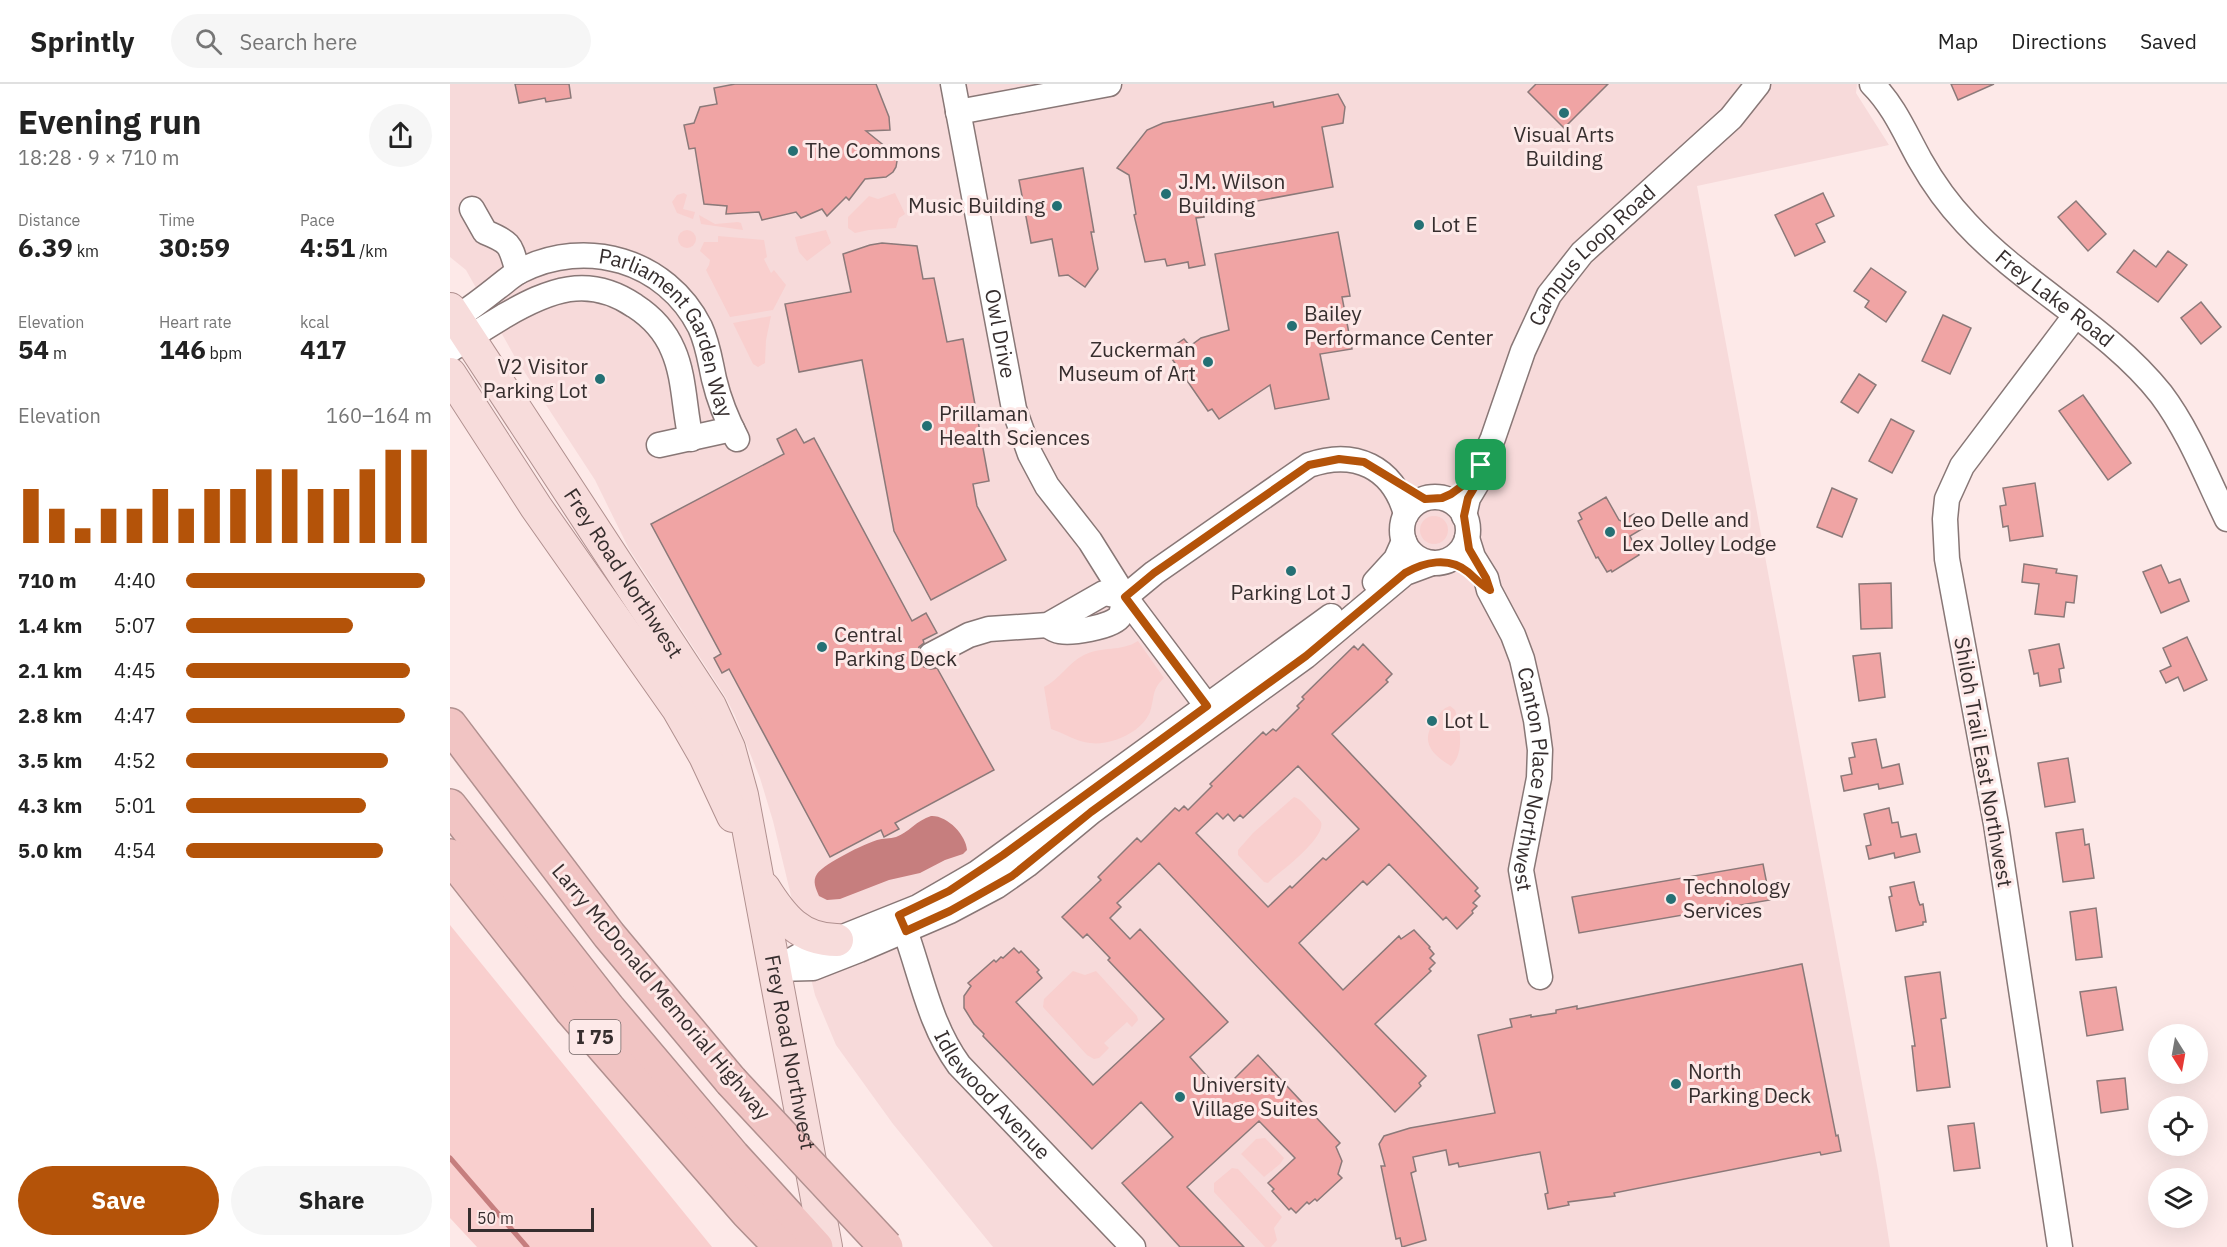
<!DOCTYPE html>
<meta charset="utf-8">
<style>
:root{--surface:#fff;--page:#f6f6f6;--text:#222;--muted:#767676;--line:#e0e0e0;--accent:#b45309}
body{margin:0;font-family:"IBM Plex Sans",sans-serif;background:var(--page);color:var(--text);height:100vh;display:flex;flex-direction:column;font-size:22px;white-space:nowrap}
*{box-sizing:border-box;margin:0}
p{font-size:20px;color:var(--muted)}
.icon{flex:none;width:33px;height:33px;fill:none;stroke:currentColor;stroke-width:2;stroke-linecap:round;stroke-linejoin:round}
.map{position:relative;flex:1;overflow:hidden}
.details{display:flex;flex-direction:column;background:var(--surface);width:450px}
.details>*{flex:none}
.needle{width:39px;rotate:169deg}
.controls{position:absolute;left:1698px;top:940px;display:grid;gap:12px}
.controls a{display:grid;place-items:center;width:60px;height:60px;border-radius:50%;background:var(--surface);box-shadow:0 6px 24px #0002;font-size:30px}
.scale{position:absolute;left:18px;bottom:15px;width:126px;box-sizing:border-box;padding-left:6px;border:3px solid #362e2e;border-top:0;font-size:16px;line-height:21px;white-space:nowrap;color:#362e2e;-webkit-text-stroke:4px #fde9e8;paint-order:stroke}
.pin{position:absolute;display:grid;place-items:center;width:51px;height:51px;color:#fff;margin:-26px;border-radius:12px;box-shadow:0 3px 9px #0006}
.round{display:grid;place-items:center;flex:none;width:63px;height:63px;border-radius:32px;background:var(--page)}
.head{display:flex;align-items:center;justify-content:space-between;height:102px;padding:0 18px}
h1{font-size:33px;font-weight:800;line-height:45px}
.metrics{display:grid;grid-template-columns:repeat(3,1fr);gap:9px;height:102px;padding:6px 18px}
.metrics div{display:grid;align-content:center}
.metrics b{font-size:26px;font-weight:800}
.metrics small{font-size:16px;font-weight:400}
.metrics p{font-size:16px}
.chart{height:168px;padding:12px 18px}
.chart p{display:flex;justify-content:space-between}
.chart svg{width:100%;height:108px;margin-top:6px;stroke:var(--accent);stroke-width:6}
.cta{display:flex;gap:12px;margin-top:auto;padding:12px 18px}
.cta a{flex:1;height:69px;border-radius:36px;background:var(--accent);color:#fff;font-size:24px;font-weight:800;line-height:69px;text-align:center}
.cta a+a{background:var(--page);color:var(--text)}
ul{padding:0 18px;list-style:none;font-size:20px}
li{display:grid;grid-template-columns:96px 72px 1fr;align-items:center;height:45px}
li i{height:15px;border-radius:8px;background:var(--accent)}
header{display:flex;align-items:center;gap:36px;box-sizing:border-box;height:84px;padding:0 30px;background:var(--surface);border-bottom:2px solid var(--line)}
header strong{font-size:28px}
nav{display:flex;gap:33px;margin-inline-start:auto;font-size:21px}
.search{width:420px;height:54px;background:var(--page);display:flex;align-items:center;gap:15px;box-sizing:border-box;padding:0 21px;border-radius:33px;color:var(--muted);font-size:22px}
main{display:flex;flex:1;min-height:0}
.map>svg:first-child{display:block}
.built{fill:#f7dada}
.green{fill:#f9cfce}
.water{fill:#c67e7e}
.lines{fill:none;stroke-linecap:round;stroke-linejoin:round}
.stream{stroke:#c67e7e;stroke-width:5}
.building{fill:#f0a4a4;stroke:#8b7979;stroke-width:1.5;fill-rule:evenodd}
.minor-casing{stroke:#887776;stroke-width:27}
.major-casing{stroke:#b0908f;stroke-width:34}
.highway-casing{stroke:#b0908f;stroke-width:36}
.minor{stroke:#fff;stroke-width:24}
.major{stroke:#f7dcdb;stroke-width:32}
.highway{stroke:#f1c4c3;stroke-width:33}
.highway-bridge-casing{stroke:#b0908f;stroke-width:36;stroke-linecap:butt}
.highway-bridge{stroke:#f1c4c3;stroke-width:33}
.route-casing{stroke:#fff;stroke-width:12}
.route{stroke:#b45309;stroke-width:8}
.poi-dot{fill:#257074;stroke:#fde9e8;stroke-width:2}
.labels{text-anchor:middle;stroke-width:6;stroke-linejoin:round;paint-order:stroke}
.shield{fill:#fde9e8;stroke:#726666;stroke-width:1.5}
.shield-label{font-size:20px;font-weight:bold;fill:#362e2e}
.poi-label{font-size:21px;fill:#362e2e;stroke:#fde9e8;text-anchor:start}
.street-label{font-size:21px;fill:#362e2e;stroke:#fde9e8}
</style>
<header>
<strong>Sprintly</strong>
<div class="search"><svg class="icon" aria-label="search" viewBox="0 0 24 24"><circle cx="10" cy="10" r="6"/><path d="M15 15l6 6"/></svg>Search here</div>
<nav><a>Map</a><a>Directions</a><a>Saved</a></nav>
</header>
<main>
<section class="details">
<div class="head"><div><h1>Evening run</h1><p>18:28 · 9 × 710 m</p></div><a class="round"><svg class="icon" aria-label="share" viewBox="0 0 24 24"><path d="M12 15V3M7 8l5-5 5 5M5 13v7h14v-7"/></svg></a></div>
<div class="metrics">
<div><p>Distance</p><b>6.39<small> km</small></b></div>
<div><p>Time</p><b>30:59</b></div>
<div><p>Pace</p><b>4:51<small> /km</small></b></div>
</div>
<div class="metrics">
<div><p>Elevation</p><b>54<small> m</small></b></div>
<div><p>Heart rate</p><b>146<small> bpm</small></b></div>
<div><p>kcal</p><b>417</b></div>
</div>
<div class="chart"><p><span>Elevation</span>160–164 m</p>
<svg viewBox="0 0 160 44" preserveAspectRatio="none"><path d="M5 44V22M15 44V30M25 44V38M35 44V30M45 44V30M55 44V22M65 44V30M75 44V22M85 44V22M95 44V14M105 44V14M115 44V22M125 44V22M135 44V14M145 44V6M155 44V6"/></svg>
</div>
<ul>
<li><b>710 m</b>4:40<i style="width:97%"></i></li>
<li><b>1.4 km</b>5:07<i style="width:68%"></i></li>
<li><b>2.1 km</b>4:45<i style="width:91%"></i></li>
<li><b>2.8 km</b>4:47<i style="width:89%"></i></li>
<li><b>3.5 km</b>4:52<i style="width:82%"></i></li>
<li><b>4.3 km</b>5:01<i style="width:73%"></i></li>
<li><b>5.0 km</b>4:54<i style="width:80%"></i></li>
</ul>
<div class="cta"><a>Save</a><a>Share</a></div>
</section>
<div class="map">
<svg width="1777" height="1163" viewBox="0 0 1777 1163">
<rect width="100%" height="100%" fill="#fde9e8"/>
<polygon class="built" points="0,0 1407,0 1406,9 1439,61 1247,102 1428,1087 1440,1163 543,1163 443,1040 386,961 365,911 323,737 310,694 285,632 275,612 179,465 145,396 66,275 16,186 0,173"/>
<g class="green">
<polygon points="234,109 237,111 233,125 245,128 243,135 227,129 222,118 227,111"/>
<polygon points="445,109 455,130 449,134 446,144 419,146 405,149 398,144 398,133 419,112 428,115"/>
<polygon points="249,131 265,140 288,138 291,139 293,146 251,140"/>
<circle cx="237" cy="155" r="9"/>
<polygon points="376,146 381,159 357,177 349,168 345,153"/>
<polygon points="268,152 314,156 317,173 314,175 321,189 324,186 336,201 323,226 280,233 256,186 259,181 260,176 250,167 254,158 268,158"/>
<polygon points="321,232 316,256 315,279 308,283 303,280 283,239"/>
<circle cx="984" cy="446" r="14"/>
<path d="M688,557L714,594C701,606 705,613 700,628C692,648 661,662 640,659C627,658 614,649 601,645L594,603C610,595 618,579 634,571C652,562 671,568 688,557Z"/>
<path d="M1000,622L1005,626C1010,643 1015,669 1001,682C981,670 969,657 986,635C990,629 993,624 1000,622Z"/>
<path d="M844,713C851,715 856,722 862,728C864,731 869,734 871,738C876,753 834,785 823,794L818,799L814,798L788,771V766L803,749Z"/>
<polygon points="0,841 262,1163 27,1163 0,1134"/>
<polygon points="623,887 635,891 646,887 687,932 688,936 682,943 677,938 654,959 659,964 649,974 644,975 637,971 593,923 594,915"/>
<polygon points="815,1054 834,1074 830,1080 814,1093 791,1070 806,1055"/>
<polygon points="782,1084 788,1085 832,1133 824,1144 827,1156 821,1163 815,1163 764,1108 764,1099"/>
</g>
<path class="water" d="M481,732C497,731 516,751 517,766L513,770L495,776L470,789L439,796L390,815L377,816L369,812C366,805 362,797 367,790C375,779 414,760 427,756C433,754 440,755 446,753C458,749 467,736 481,732Z"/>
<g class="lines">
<polyline class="stream" points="0,1074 77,1163"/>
</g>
<g class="building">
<polygon points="65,0 119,0 121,14 96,18 95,14 69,19"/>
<polygon points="285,0 426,0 439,33 440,46 416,47 442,68 447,77 446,83 443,88 436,93 415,95 399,116 396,113 377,132 372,125 351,134 346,128 312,136 309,128 276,130 277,122 254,120 245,64 239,65 234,41 244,39 250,23 267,20 264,4"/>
<polygon points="1086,0 1158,0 1114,44 1078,8"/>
<polygon points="1501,0 1544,0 1508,16"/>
<polygon points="888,10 895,23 893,39 872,43 883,103 753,127 754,133 746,134 755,181 739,184 738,178 717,182 715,175 695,178 684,131 686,130 679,91 667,84 697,46 713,39 823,18 824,23"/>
<polygon points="633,84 644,148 641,148 648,185 635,203 618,191 609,192 602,155 581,159 569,96"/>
<polygon points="1373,109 1384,132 1366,140 1375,158 1345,172 1325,131"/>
<polygon points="1626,117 1656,150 1638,167 1608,133"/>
<polygon points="888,148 900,212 892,213 902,265 870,270 879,315 825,325 820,301 769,335 762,325 758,327 722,275 728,271 722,263 734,255 740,262 751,254 779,246 765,170"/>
<polygon points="432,159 467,162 473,195 484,194 497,258 513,255 539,397 523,400 527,422 556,476 481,516 444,447 412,276 349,288 335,220 401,208 393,170 420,161"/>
<polygon points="1684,166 1706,183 1718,167 1737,181 1708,218 1667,188"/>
<polygon points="1421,184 1456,208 1436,238 1415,223 1419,217 1404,207"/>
<polygon points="1751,218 1771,243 1751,260 1731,234"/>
<polygon points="1493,231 1521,244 1500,290 1472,277"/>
<polygon points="1409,290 1426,301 1408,329 1391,318"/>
<polygon points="1633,311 1681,379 1658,396 1609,327"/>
<polygon points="1441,335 1464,347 1442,389 1419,377"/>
<polygon points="346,345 354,359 364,354 462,537 476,529 487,549 473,556 474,559 469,563 467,570 468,577 474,583 481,585 487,584 544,686 445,739 449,745 434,753 431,746 380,773 279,585 272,589 264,574 271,570 201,440 334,370 327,355"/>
<polygon points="1585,399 1593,452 1560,457 1558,442 1553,443 1550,422 1556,421 1553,404"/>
<polygon points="1382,404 1407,415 1392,453 1367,443"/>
<polygon points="1156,413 1169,436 1171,437 1184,430 1192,445 1180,452 1189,471 1162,488 1161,486 1157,488 1148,473 1146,474 1128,437 1132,435 1129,429"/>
<polygon points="1574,480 1607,485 1606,489 1627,492 1624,519 1616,518 1614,533 1585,530 1589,500 1572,498"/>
<polygon points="1711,481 1719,499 1730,495 1739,517 1711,529 1693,488"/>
<polygon points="1441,499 1442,544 1411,545 1409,500"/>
<polygon points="1737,553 1757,596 1734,607 1728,593 1716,599 1710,587 1721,582 1713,564"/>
<path d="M913,560L942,590L936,596L938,598L882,650L1028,804L1025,807L1030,812L1023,819L1027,822L1022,827L1023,829L1007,845L996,833L993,836L939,780L917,801L913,797L849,859L893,906L949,852L951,855L964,846L980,863L979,864L984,870L980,874L985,879L979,885L981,887L925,940L976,992L969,999L971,1002L945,1028L709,779L667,819L671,823L660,834L680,855L690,845L778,938L740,973L771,1008L808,971L890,1059L886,1063L892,1077L888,1090L892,1094L867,1117L865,1115L859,1120L857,1118L846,1129L841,1124L839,1126L822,1107L824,1105L818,1099L845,1074L809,1037L737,1103L794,1163H730L672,1099L723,1053L691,1018L642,1065L533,952L534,950L524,940L514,924V912L521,902L518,899L544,876L546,878L551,873L553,874L564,864L569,869L571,867L589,886L587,888L592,894L566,918L643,1001L714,935L658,876L660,874L637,850L633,854L612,833L651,796L648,793L687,754L691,758L725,724L729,727L734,722L738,726L762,702L760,700L813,648L816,651L823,645L826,647L849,624L847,622L854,615L852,613L904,562L908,566ZM848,682L909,745L876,776L873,774L842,804L840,802L818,823L746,749L767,729L773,735L778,730L784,737L790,731L793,734Z"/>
<polygon points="1609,560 1614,584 1609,585 1611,598 1590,602 1588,589 1584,590 1579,566"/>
<polygon points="1430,569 1435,613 1409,617 1403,572"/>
<polygon points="1426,655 1432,684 1449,680 1453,700 1429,705 1428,700 1394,707 1391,692 1402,690 1399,674 1405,673 1402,659"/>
<polygon points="1618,674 1625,718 1595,723 1588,679"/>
<polygon points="1439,724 1442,739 1448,738 1451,753 1466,750 1470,768 1445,774 1444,769 1419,775 1416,762 1421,761 1414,730"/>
<polygon points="1633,745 1635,761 1639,760 1644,794 1613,798 1606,749"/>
<polygon points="1313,780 1320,816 1129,849 1122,813"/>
<polygon points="1464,798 1468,816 1470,821 1473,820 1476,838 1473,838 1473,841 1446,847 1439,813 1442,812 1440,803"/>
<polygon points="1646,824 1652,873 1626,876 1620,828"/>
<polygon points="1352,880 1386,1052 1388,1051 1391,1067 1371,1071 1370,1068 1164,1109 1165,1112 1118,1118 1119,1121 1098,1125 1095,1110 1098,1109 1090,1068 1009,1083 1008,1079 999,1081 996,1066 963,1073 966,1087 961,1089 976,1156 952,1163 950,1154 946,1155 931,1082 935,1082 929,1060 934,1052 960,1044 1045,1029 1028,951 1062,943 1060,935 1081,931 1081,933 1106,929 1106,926 1127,922 1127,925"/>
<polygon points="1490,888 1496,934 1491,935 1500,1003 1467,1007 1462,962 1465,962 1455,893"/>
<polygon points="1666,903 1673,946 1637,952 1630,908"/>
<polygon points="1675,994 1678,1025 1651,1029 1647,997"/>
<polygon points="1524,1039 1530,1084 1504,1087 1498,1042"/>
</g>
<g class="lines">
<defs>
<g id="minor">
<path id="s1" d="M503,0L564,325L580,370L597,402L640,457L675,513L757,622L761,637"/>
<path id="s2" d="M1422,0C1444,22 1455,49 1470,76C1483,99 1498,120 1516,139C1574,202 1658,243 1711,310C1739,347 1757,394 1777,435"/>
<polyline points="508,28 659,0"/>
<path d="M22,125L35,148C62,159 60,161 68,188"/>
<path id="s3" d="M0,238C17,227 33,215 48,203C55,198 62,191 70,187C136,153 216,176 250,243C258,260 260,277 264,295C269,316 277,336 287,355"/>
<path d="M0,266C18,254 36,243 54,232C99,206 138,190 185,222C202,233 215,247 223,266C235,293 234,327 241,355"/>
<polyline points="209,361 282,345"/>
<circle cx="985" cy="446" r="33"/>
<path id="s4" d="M1014,432L1018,414L1030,394L1031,381L1043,354L1073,267L1099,211L1132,169L1281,34L1308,0"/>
<path id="s5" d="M1017,454L1023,473L1036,494L1039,506L1063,551L1072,575L1086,636L1090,666L1089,694L1071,786L1090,893"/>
<polyline points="925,498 946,475 954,457"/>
<path d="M675,513L704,489L859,381C905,365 943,383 956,430"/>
<path d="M598,541C600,543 603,545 606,546C617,551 664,543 670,532C673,527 673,519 675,513"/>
<polyline points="481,571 519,551 539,545 598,541 654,509 675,513"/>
<path id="s6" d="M450,833C470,883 477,937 509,981L683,1163"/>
<polyline points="328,884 358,867 468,823 527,789 881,532"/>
<polyline points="326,885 363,884 409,866 500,827 547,802 577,781 641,728 856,572 955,489 982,479"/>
<polyline points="1610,1163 1546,740 1497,475 1495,435 1497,415 1512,382 1625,232"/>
</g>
<g id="major">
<path id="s7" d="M0,225L260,622L279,664L292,711L376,1163"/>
<polyline points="0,290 86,423 228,625 255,672 283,732"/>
<path d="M314,804C332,833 350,856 387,856"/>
</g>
<g id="highway">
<polyline points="0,641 159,851 281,997"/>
<polyline points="0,722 158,924 283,1072 366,1163"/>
<polyline points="0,772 122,927 297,1128 331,1163"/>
</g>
</defs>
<use href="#minor" class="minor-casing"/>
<use href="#major" class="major-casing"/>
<use href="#highway" class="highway-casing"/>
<use href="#minor" class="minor"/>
<use href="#major" class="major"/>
<use href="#highway" class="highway"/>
<defs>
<polyline id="highway-bridge" points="281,997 436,1163"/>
</defs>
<use href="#highway-bridge" class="highway-bridge-casing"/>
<use href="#highway-bridge" class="highway-bridge"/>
</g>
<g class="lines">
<defs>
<path id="route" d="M889,375L914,378L975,415L992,414L1001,410L1012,402L1022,388L1031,381L1030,394L1018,414L1014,432L1019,465L1036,494L1040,506C1031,501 1025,494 1018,488C999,472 974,478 955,489L856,572L641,728L562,792L500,827L456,847L449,831L499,807L553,771L757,622L675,513L704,489L859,381Z"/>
</defs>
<use href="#route" class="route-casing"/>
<use href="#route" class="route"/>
</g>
<g class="poi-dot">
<circle cx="1114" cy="29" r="6"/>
<circle cx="343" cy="67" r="6"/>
<circle cx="716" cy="110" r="6"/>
<circle cx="607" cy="122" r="6"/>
<circle cx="969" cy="141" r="6"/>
<circle cx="842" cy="242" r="6"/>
<circle cx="758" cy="278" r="6"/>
<circle cx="150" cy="295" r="6"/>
<circle cx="477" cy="342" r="6"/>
<circle cx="1160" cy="448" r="6"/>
<circle cx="841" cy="487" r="6"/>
<circle cx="372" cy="563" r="6"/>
<circle cx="982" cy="637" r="6"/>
<circle cx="1221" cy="815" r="6"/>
<circle cx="1226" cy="1000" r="6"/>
<circle cx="730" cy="1013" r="6"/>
</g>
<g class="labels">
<rect class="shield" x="119.5" y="936" width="51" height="34" rx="4.5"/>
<g class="shield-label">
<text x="145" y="960">I 75</text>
</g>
<g class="poi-label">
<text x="1114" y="58" text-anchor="middle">Visual Arts<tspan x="1114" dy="24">Building</tspan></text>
<text x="355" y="74">The Commons</text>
<text x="728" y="105">J.M. Wilson<tspan x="728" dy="24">Building</tspan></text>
<text x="595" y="129" text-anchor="end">Music Building</text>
<text x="981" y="148">Lot E</text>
<text x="854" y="237">Bailey<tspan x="854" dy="24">Performance Center</tspan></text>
<text x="746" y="273" text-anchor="end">Zuckerman<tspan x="746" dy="24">Museum of Art</tspan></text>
<text x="138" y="290" text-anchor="end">V2 Visitor<tspan x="138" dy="24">Parking Lot</tspan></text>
<text x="489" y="337">Prillaman<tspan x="489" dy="24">Health Sciences</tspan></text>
<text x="1172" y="443">Leo Delle and<tspan x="1172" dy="24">Lex Jolley Lodge</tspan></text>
<text x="841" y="516" text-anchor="middle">Parking Lot J</text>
<text x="384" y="558">Central<tspan x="384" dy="24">Parking Deck</tspan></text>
<text x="994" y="644">Lot L</text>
<text x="1233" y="810">Technology<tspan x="1233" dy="24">Services</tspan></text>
<text x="1238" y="995">North<tspan x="1238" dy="24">Parking Deck</tspan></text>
<text x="742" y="1008">University<tspan x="742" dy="24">Village Suites</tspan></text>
</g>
<g class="street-label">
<text dy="7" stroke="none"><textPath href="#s4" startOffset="296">Campus Loop Road</textPath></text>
<text dy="7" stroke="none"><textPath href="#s2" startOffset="285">Frey Lake Road</textPath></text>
<text dy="7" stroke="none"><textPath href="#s1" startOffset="254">Owl Drive</textPath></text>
<text dy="7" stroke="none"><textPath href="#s3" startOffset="279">Parliament Garden Way</textPath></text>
<text dy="7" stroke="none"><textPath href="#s7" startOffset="316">Frey Road Northwest</textPath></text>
<text transform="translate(1533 678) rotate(80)" y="7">Shiloh Trail East Northwest</text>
<text dy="7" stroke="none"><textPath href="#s5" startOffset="256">Canton Place Northwest</textPath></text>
<text transform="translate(211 908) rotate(50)" y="7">Larry McDonald Memorial Highway</text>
<text dy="7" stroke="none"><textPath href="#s7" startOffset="831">Frey Road Northwest</textPath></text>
<text dy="7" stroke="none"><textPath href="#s6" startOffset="204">Idlewood Avenue</textPath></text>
</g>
</g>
</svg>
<div class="controls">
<a><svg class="needle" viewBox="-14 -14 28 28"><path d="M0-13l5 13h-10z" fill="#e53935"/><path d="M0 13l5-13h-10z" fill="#767676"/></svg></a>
<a><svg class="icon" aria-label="locate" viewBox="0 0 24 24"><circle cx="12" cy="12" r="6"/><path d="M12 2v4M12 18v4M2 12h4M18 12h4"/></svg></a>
<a><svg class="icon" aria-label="layers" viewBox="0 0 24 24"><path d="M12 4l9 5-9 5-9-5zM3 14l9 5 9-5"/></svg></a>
</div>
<div class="scale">50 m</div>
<div class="pin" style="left:1031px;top:381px;background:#1e9e55"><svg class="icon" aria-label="arrive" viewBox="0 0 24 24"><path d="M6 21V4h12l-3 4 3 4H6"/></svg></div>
</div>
</main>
